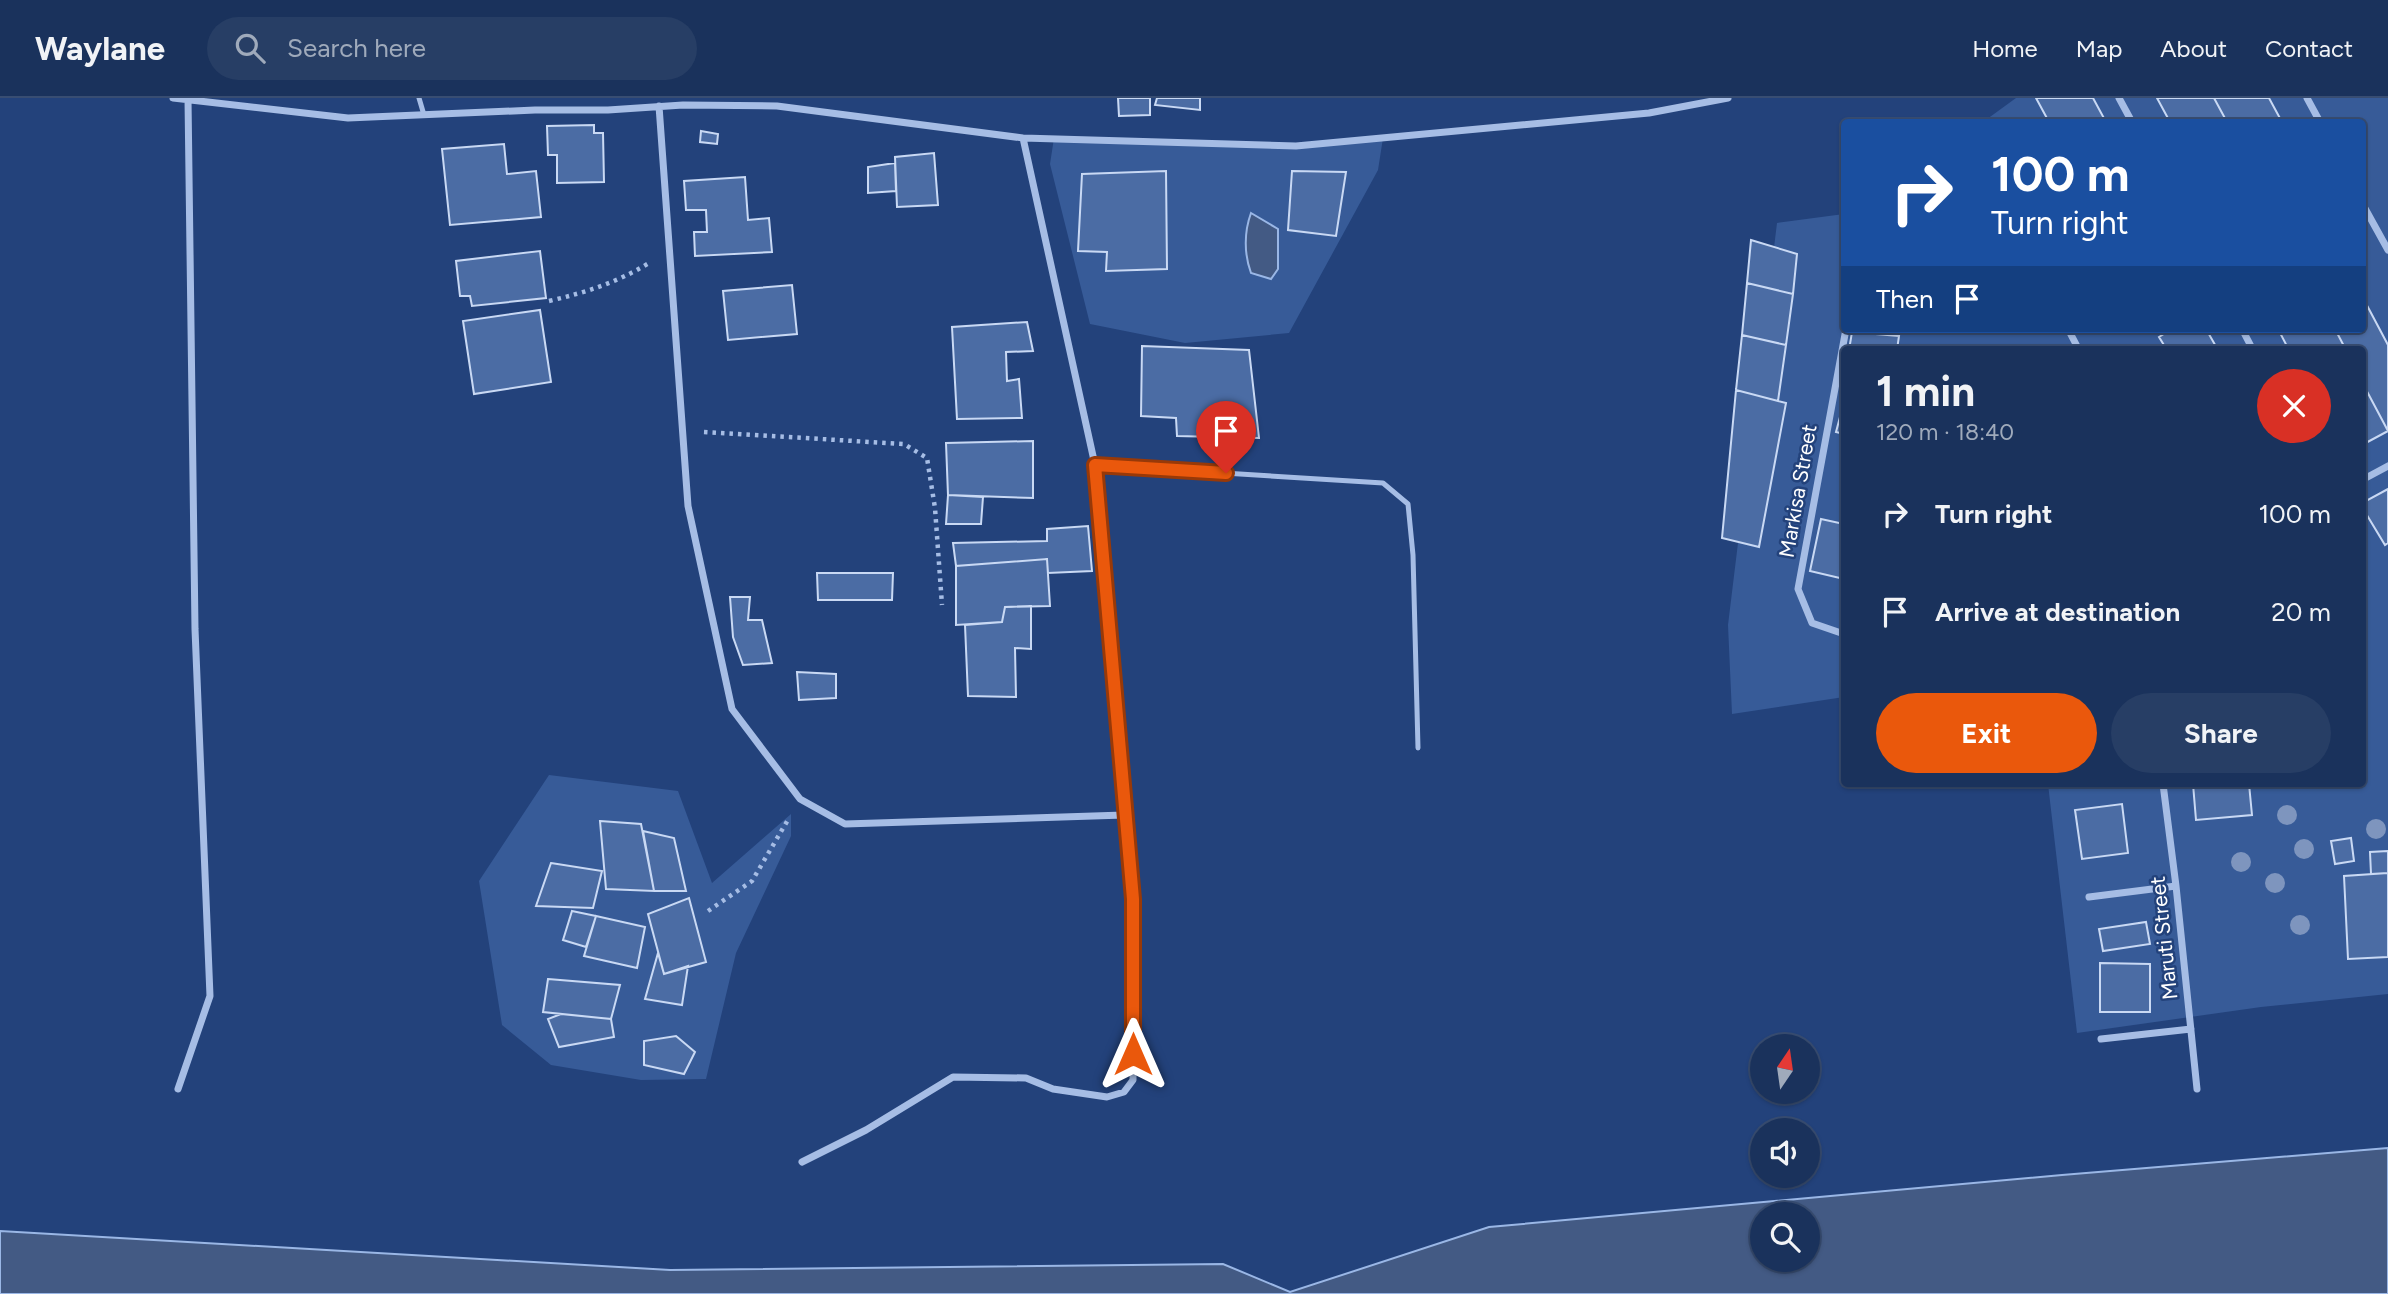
<!DOCTYPE html>
<html lang="en">
<head>
<meta charset="utf-8">
<style>
	body { margin:0; font-family:Figtree,sans-serif; background:#273e65; color:#f1f3f6; height:100vh; display:flex; flex-direction:column; font-size:26px; white-space:nowrap }
	* { box-sizing:border-box; margin:0 }
	p { font-size:23px; color:#9faabb }
	.icon { flex:none; width:38px; height:38px; fill:none; stroke:currentColor; stroke-width:2; stroke-linecap:round; stroke-linejoin:round }
	.map { position:relative; flex:1; overflow:hidden }
	.side { position:absolute; left:1841px; top:248px; width:525px; height:441px; display:flex; flex-direction:column; background:#1a325c; border-radius:7px; box-shadow:0 2px 5px #0004,0 0 0 2px #384d72 }
	.side>* { flex:none }
	.hud { position:absolute; left:1841px; top:21px; width:525px; height:214px; border-radius:7px; box-shadow:0 2px 5px #0004,0 0 0 2px #384d72; background:#1a4fa0; color:#fff; overflow:hidden }
	.needle { width:46px; rotate:13deg }
	.buttons { position:absolute; left:1750px; top:936px; display:grid; gap:14px }
	.buttons a { display:grid; place-items:center; width:70px; height:70px; border-radius:50%; background:#1a325c; box-shadow:0 2px 5px #0004,0 0 0 2px #384d72; font-size:35px }
	.pin { position:absolute; display:grid; place-items:center; width:60px; height:60px; color:#fff; margin:-72px -30px; border-radius:50% 50% 50% 0; rotate:-45deg; box-shadow:0 0 7px #0007 }
	.pin .icon { rotate:45deg }
	.me { position:absolute; width:77px; margin:-38px; rotate:0deg; stroke-linejoin:round; filter:drop-shadow(0 0 5px #0008) }
	.turn { display:flex; align-items:center; gap:24px; height:147px; padding:0 35px; font-size:32px }
	.turn .icon { width:91px; height:91px; stroke-width:2.5 }
	.turn b { display:block; font-size:49px; line-height:60px }
	.then { display:flex; align-items:center; height:66px; padding:0 35px; background:#0003; gap:14px; font-size:26px }
	.round { display:grid; place-items:center; flex:none; width:74px; height:74px; border-radius:37px; background:#273e65 }
	.headline { display:flex; align-items:center; justify-content:space-between; height:119px; padding:0 35px }
	h1 { font-size:42px; font-weight:700; line-height:52px }
	.button { display:flex; gap:14px; margin-top:auto; padding:14px 35px }
	.button a { flex:1; height:80px; border-radius:42px; background:#ea580c; color:#fff; font-size:28px; font-weight:700; line-height:80px; text-align:center }
	.button a+a { background:#273e65; color:#f1f3f6 }
	ul { padding:0; list-style:none }
	li { display:flex; align-items:center; gap:21px; height:98px; padding:0 35px }
	li div { flex:1 }
	li b { display:block; font-size:26px }
	li em { font-style:normal }
	header { display:flex; align-items:center; gap:42px; box-sizing:border-box; height:98px; padding:0 35px; background:#1a325c; border-bottom:2px solid #384d72 }
	header strong { font-size:33px }
	nav { display:flex; gap:38px; margin-inline-start:auto; font-size:24px }
	.search { width:490px; height:63px; background:#273e65; display:flex; align-items:center; gap:18px; box-sizing:border-box; padding:0 24px; border-radius:38px; color:#9faabb; font-size:26px }
	.map>svg:first-child { display:block }
	.green { fill:#375b98 }
	.water { fill:#435a84; stroke:#9ab7e6; stroke-width:2; fill-rule:evenodd }
	.building { fill:#4b6ca4; stroke:#c9d9f4; stroke-width:2 }
	.lines { fill:none; stroke-linecap:round; stroke-linejoin:round }
	.path { stroke:#a6bde5; stroke-width:4.5; stroke-dasharray:3.5 5; stroke-linecap:butt }
	.lane { stroke:#a6bde5; stroke-width:5 }
	.street { stroke:#a6bde5; stroke-width:7 }
	.tree { fill:#7e95be }
	.route-casing { stroke:#983908; stroke-width:18 }
	.route { stroke:#ea580c; stroke-width:12 }
	.labels { text-anchor:middle; stroke-width:5; stroke-linejoin:round; paint-order:stroke }
	.street-label { font-size:21px; fill:#fff; stroke:#23427b }
</style>
</head>
<body>
<header>
<strong>Waylane</strong>
<div class="search"><svg class="icon" aria-label="search" viewBox="0 0 24 24"><circle cx="10" cy="10" r="6"/><path d="M15 15l6 6"/></svg>Search here</div>
<nav><a>Home</a><a>Map</a><a>About</a><a>Contact</a></nav>
</header>
<div class="map">
<svg width="2388" height="1196" viewBox="0 0 2388 1196">
	<rect width="100%" height="100%" fill="#23427b"/>
	<path class="green" d="M2016,0H2388V896L2261,909L2077,935L2048,686H2362V252H1844V599L1732,616L1728,527L1777,125L1844,116V231H2362V24H1983Z
		M1054,40L1296,48L1383,40L1378,72L1289,235L1185,245L1090,226L1050,66Z
		M549,677L678,693L712,785L791,716V738L736,855L706,981L641,982L551,967L502,927L479,783Z"/>
	<path class="water" d="M1251,115L1278,131V171L1271,181L1251,175C1244,156 1244,134 1251,115Z
		M2388,1050V1196H0V1133L670,1172L1223,1166L1290,1194L1489,1129L2062,1077ZM1762,1116H1808V1162H1762Z"/>
	<path class="building" d="M1118,0H1150V17L1119,18Z
		M1157,0H1200V12L1155,7Z
		M2036,0H2093L2106,24H2049Z
		M2157,0H2214L2227,24H2170Z
		M2214,0H2269L2282,24H2227Z
		M594,27V35H603L604,84L557,85V57H548L547,28Z
		M701,33L718,36L717,46L700,44Z
		M504,46L507,76L536,73L541,119L450,127L442,51Z
		M934,55L938,107L897,109L895,59Z
		M895,65L896,93L868,95V69Z
		M1166,73L1167,171L1106,173L1107,154L1078,153L1082,76Z
		M1292,73L1346,74L1336,138L1288,132Z
		M745,79L748,122L769,120L772,154L695,158L694,134H707L706,112H686L684,83Z
		M1751,142L1797,156L1793,196L1747,185Z
		M540,153L546,200L472,208L470,198H460L456,163Z
		M1747,185L1793,196L1786,247L1742,237Z
		M792,187L797,236L728,242L723,193Z
		M2362,198L2388,247V333L2362,284V252H2346L2335,231H2362Z
		M540,212L551,284L474,296L463,223Z
		M1027,224L1033,253L1006,254L1007,283L1019,281L1022,320L957,321L952,229Z
		M1853,231H1900L1899,238L1852,234Z
		M2172,231H2206L2218,252H2167L2159,239Z
		M2278,231H2335L2346,252H2289Z
		M1852,234L1899,238L1897,252H1849Z
		M1742,237L1786,247L1778,303L1736,292Z
		M1142,248L1249,252L1259,340L1177,338L1176,320L1141,318Z
		M2362,284L2388,333L2362,347Z
		M1736,292L1786,305L1759,449L1722,440Z
		M1844,304V336L1836,334Z
		M1033,343V400L948,397L946,345Z
		M2388,391V445L2385,447L2362,409V405Z
		M948,397L983,399L981,426H946Z
		M1821,421L1844,426V481L1810,473Z
		M1088,428L1092,473L1048,475L1047,461L956,468L953,445L1047,443V431Z
		M1047,461L1050,508L1005,509L1002,524L956,527V468Z
		M817,475H893L892,502H818Z
		M730,499H750L748,522H762L772,565L743,567L733,539Z
		M1031,508V551L1015,550L1016,599L968,598L965,527L1002,524L1005,509Z
		M797,574L836,576V600L799,602Z
		M2193,686H2249L2252,717L2196,722Z
		M2122,706L2128,755L2082,761L2075,712Z
		M600,723L641,726L654,793L606,791Z
		M643,733L674,740L686,793H654Z
		M2351,740L2354,763L2335,766L2331,743Z
		M2388,753V775L2371,776L2370,754Z
		M551,765L602,773L593,810L536,808Z
		M2388,775V859L2348,861L2344,778Z
		M689,800L706,864L664,876L648,816Z
		M572,813L596,818L586,849L563,842Z
		M596,818L645,829L637,870L584,858Z
		M2146,824L2150,846L2103,853L2099,831Z
		M658,855L664,876L688,868L682,907L645,901Z
		M2100,865L2150,866V914H2100Z
		M548,881L620,887L611,921L543,914Z
		M561,916L611,921L614,939L559,949L548,921Z
		M676,938L695,954L684,976L644,967V943Z"/>
	<g class="lines">
		<path class="path" d="M549,203C587,194 616,185 649,165
			M704,334L904,346L927,360L935,410L942,507
			M708,813L752,783L789,720"/>
		<path class="lane" d="M419,0L424,17
			M1095,367L1383,385L1408,406L1413,457L1418,650"/>
		<path class="street" d="M173,0L348,20L535,12H608L683,7L777,8L1023,40L1296,48L1649,15L1728,0
			M2119,0L2132,24
			M2307,0L2320,24
			M659,8L688,408L732,611L800,701L845,726L1124,717
			M2362,105L2388,152
			M2068,231L2079,252
			M2242,231L2253,252
			M2362,382L2388,368
			M1844,536L1812,525L1798,491L1846,231
			M2163,686L2176,788L2197,991
			M2089,799L2176,788
			M2101,941L2191,931
			M178,991L210,898L195,531L188,1
			M802,1064L866,1032L953,979L1026,980L1053,991L1107,999L1124,994L1133,982V801L1095,367L1023,40"/>
	</g>
	<g class="tree">
		<circle cx="2287" cy="717" r="10"/>
		<circle cx="2376" cy="731" r="10"/>
		<circle cx="2304" cy="751" r="10"/>
		<circle cx="2241" cy="764" r="10"/>
		<circle cx="2275" cy="785" r="10"/>
		<circle cx="2300" cy="827" r="10"/>
	</g>
	<g class="lines">
		<g class="route-casing">
			<path id="route" d="M1133,956V801L1095,367L1226,375"/>
		</g>
		<use href="#route" class="route"/>
	</g>
	<g class="labels">
		<g class="street-label">
			<text transform="translate(1798 393) rotate(-80)" y="7">Markisa Street</text>
			<text transform="translate(2164 840) rotate(-96)" y="7">Maruti Street</text>
		</g>
	</g>
</svg>
<div class="buttons">
<a><svg class="needle" viewBox="-14 -14 28 28"><path d="M0-13l5 13h-10z" fill="#e53935"/><path d="M0 13l5-13h-10z" fill="#9faabb"/></svg></a>
<a><svg class="icon" aria-label="sound" viewBox="0 0 24 24"><path d="M4 9h4l5-4v14l-5-4H4zM17 9q2 3 0 6"/></svg></a>
<a><svg class="icon" aria-label="search" viewBox="0 0 24 24"><circle cx="10" cy="10" r="6"/><path d="M15 15l6 6"/></svg></a>
</div>
<div class="pin" style="left:1226px;top:375px;background:#d93025"><svg class="icon" aria-label="arrive" viewBox="0 0 24 24"><path d="M6 21V4h12l-3 4 3 4H6"/></svg></div>
<svg class="me" style="left:1133px;top:956px" viewBox="-20 -20 40 40"><path d="M0-17L14 15 0 8-14 15z" fill="#ea580c" stroke="#fff" stroke-width="4"/></svg>
<div class="hud">
<div class="turn"><svg class="icon" aria-label="right" viewBox="0 0 24 24"><path d="M7 20v-9h11M14 6l5 5-5 5"/></svg><div><b>100 m</b>Turn right</div></div>
<div class="then">Then<svg class="icon" aria-label="arrive" viewBox="0 0 24 24"><path d="M6 21V4h12l-3 4 3 4H6"/></svg></div>
</div>
<section class="side">
<div class="headline"><div><h1>1 min</h1><p>120 m · 18:40</p></div><a class="round" style="background:#d93025;color:#fff"><svg class="icon" aria-label="close" viewBox="0 0 24 24"><path d="M6 6l12 12M18 6L6 18"/></svg></a></div>
<ul>
<li><svg class="icon" aria-label="right" viewBox="0 0 24 24"><path d="M7 20v-9h11M14 6l5 5-5 5"/></svg><div><b>Turn right</b></div><em>100 m</em></li>
<li><svg class="icon" aria-label="arrive" viewBox="0 0 24 24"><path d="M6 21V4h12l-3 4 3 4H6"/></svg><div><b>Arrive at destination</b></div><em>20 m</em></li>
</ul>
<div class="button"><a>Exit</a><a>Share</a></div>
</section>
</div>
</body>
</html>
